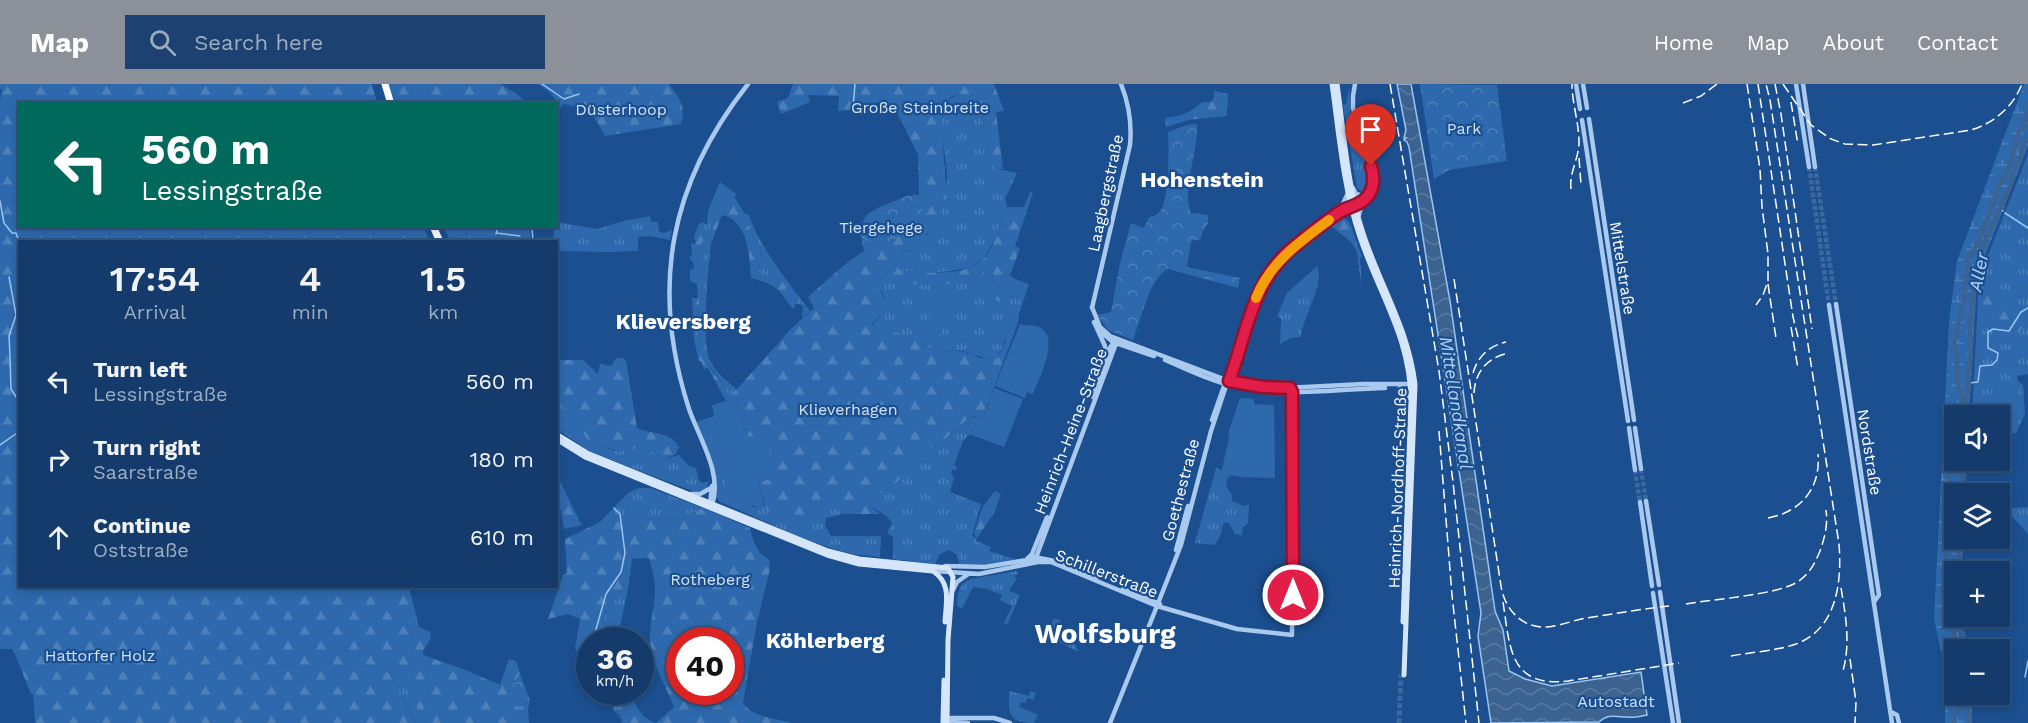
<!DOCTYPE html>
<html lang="en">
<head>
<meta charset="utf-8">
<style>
	body { margin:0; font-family:"Work Sans",sans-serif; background:#1d4271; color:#f1f3f6; height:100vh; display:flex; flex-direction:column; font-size:22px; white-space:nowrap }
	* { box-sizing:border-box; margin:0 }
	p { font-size:20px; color:#9dadc1 }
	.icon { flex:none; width:33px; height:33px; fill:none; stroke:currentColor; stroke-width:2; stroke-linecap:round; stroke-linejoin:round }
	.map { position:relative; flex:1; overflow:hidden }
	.panel { position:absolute; left:18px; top:156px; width:540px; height:348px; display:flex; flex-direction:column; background:#143b6b; border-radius:0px; box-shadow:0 3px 9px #0003,0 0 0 2px #33557e }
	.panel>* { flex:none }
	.banner { position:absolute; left:18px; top:18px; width:540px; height:126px; border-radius:0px; box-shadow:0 3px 9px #0003,0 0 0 2px #33557e; background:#00695c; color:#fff; overflow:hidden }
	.tools { position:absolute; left:1944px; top:321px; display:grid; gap:12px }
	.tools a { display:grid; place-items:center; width:66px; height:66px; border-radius:0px; background:#143b6b; box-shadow:0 3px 9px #0003,0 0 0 2px #33557e; font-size:30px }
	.speed { position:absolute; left:576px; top:543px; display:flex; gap:12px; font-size:30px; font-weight:700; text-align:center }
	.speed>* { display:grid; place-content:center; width:78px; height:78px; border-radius:50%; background:#143b6b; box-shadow:0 3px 9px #0003,0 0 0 2px #33557e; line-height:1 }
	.speed small { font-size:15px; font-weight:400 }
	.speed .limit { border:9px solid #d22; background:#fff; color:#111 }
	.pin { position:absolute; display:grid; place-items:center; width:51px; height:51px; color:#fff; margin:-62px -26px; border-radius:50% 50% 50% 0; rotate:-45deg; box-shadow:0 0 6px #0007 }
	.pin .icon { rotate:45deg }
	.me { position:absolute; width:66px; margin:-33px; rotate:0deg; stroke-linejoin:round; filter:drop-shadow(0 0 4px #0008) }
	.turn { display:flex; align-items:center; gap:21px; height:126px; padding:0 24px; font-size:27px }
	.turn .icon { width:78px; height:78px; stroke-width:2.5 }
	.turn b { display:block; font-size:42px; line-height:51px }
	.eta { display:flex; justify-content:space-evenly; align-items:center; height:102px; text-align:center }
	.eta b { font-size:36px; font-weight:600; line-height:42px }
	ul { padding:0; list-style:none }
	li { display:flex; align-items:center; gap:18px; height:78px; padding:0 24px }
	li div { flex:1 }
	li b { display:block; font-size:22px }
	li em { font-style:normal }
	header { display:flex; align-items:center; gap:36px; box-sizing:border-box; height:84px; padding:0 30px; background:#8c9099; color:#fff }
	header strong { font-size:28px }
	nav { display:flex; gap:33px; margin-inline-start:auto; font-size:21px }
	.search { width:420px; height:54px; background:#1d4271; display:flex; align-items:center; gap:15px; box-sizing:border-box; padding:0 21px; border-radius:0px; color:#9dadc1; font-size:22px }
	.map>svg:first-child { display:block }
	.grass { fill:url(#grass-tufts) }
	.forest { fill:url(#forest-firs); fill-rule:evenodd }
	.wetland { fill:url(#wetland-marsh) }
	.park { fill:url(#park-crowns) }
	.garden { fill:#2e69ad }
	.water { fill:url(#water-waves); stroke:#9cc4f0; stroke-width:1.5 }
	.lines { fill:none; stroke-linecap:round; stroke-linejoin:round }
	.stream { stroke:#9cc4f0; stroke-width:1.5 }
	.river { stroke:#3c6290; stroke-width:4.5 }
	.tertiary-tunnel { stroke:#3d69a0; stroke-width:4.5; stroke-dasharray:4.5 2; stroke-linecap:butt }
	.secondary-tunnel { stroke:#3d69a0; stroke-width:5; stroke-dasharray:5 2.5; stroke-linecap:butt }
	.tertiary { stroke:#a9c9ee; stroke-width:4.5 }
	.secondary { stroke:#d6e6fa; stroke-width:5 }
	.trunk { stroke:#f8faff; stroke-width:7 }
	.rail { stroke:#fff; stroke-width:1.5; stroke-dasharray:10 4.5; stroke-linecap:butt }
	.route-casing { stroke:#92132f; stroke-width:15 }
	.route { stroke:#e11d48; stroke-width:10 }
	.slow { stroke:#f59e0b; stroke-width:10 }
	.labels { text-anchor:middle; stroke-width:4.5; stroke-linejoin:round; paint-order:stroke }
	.park-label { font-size:16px; fill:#cfe3fa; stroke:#1b4f8f }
	.street-label { font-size:16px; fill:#fff; stroke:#1b4f8f }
	.water-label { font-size:18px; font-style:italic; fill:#b5d3f5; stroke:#1b4f8f }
	.district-label { font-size:22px; font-weight:bold; fill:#fff; stroke:#1b4f8f }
	.town-label { font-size:28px; font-weight:bold; fill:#fff; stroke:#1b4f8f }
</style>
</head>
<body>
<header>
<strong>Map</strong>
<div class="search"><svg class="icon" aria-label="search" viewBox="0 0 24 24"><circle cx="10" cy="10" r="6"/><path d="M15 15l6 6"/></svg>Search here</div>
<nav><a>Home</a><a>Map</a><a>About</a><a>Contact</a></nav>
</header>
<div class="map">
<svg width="2028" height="639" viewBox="0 0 2028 639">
	<defs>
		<pattern id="grass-tufts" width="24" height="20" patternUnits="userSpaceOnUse" patternTransform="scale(1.5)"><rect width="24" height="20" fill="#2e69ad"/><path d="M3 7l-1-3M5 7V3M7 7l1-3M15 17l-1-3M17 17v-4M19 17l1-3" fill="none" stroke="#4d80b9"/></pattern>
		<pattern id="forest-firs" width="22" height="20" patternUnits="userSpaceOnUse" patternTransform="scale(1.5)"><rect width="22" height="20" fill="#2e69ad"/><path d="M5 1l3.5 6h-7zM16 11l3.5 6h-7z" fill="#4d80b9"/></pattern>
		<pattern id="wetland-marsh" width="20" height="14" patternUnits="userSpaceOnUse" patternTransform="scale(1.5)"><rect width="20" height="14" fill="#2e69ad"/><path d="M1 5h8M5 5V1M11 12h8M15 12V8" fill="none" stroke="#4d80b9"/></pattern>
		<pattern id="park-crowns" width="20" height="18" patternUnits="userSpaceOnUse" patternTransform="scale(1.5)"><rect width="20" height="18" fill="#2e69ad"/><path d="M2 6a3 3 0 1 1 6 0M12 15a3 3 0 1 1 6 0" fill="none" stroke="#4d80b9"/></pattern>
		<pattern id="water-waves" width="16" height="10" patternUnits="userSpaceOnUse" patternTransform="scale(1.5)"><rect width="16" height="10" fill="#3c6290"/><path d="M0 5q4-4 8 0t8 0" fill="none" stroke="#597aa1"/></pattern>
	</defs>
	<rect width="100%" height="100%" fill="#1b4f8f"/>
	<path class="grass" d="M1350,0C1349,14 1350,30 1354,45C1359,63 1375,84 1369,103L1362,108L1357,104L1343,21L1346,20Z
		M968,9L977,11L980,16C982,28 987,81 998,85C1003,87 1011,87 1017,89L1005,115L1007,123L996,154L983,175L970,184L950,187L930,189L900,187L894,180L906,166L911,167L915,163L914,159L919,153L927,151C931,135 943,121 946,104C953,75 920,12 968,9Z
		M2028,70V290L2017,292L2018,297L2023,301L2025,330L2016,349L2000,351V332H1972L1979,194Z
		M720,98L736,110L735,114L745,130H748C762,166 787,197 810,227L802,234L803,221L796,220V216L759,188L761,163L741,133L737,122L721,127L709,157L711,160C708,181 702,257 709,274C715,288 725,296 737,305L728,311C724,296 708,284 701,269C697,259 697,233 699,223C699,221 701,215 701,214C701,206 697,198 696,191C695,178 700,167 703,155L705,154V145L698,142L701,138L707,140L708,127Z
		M650,132L651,138H658L659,147L663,149L672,146L670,156L649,152L638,153V167L607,168L557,167L556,158L553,157L554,143L556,142L557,138L597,145L624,137Z
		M493,143H530L531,157H500Z
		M1317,182C1325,201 1303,231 1301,253L1291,254L1280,260L1281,235L1277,232L1287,209Z
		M988,186H992L995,215L1004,193L1009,190L1013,194L1029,200L1019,230L1018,239L1011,241L997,275C981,276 970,266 954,266C950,265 947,268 944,268C939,268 934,266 929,265L926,261L871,243L886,223L885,214L877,201L884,191L968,195Z
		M561,307L563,312L561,316L566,325L574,326L579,342L588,357L615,367L628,365H645L653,368L663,376L679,371L689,382L696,384L699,397L703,399L709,397L706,405L695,408L624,381L588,366L557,345V308Z
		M972,331L966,349L970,350L963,357L954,381L957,383L956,386L952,385L951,389L954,394L950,408L981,420L972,452L977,454L976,457L991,463L989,467L1018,476L984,482H958L959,477L957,471L949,466L940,470L935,480L893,475V453L887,449L892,439C887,430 877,427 869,421L870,417C878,411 888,407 894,400C906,388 922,366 938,361Z
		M699,337L721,390L726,399L753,423L764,421L783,435L798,438L819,420L823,418L834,422L843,430L826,434L825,441L831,452H881L880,473C867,471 854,471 840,467C799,455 759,434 720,418L716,412L715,388L696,338Z
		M1216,384L1222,386L1221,389L1231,391L1227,395L1226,402L1232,411V417L1244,422L1249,420L1248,439L1243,443L1242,451L1235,450L1229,439H1225L1223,440L1221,450L1215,461L1195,459Z
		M638,404H650L703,424L682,434L600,438L628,409Z
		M2000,416L2010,424L2028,423V450L2010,430L2000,426Z
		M1017,487L1018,490L1014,492L1017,494L1009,507L1020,511L1007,541L1004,539L1012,522L1000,516L1002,511L987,505L973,503L962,525L957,522C958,509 958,500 971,495Z
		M623,505H628L620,542V556H603C601,536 607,518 623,505Z
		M1054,534L1061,537L1058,544L1056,543L1055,546L1072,555L1079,568L1047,552Z
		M397,580L403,592L401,593L427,639H416L387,584Z
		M1009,607L1029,612L1031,607L1036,609L1033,616L1028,614L1025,619L1021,618L1019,623L1038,631L1034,639C1008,639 1008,628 1009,607Z"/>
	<path class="forest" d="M0,0H372L377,19L20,20V142H423L430,157L20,158V502L409,503L419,543L430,548L431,554L423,567V571L463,585L500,601L509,575L516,577L520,590L513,601L524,621L530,616L528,625L529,639H427L400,593L402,591L397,580L387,584L416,639H35L33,609L31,610L15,570L12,565H0V17L2,5H0Z
		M389,0H500L517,10L527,19H395Z
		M538,0H669C680,16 686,21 681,40L605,52C598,39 594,30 580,22L579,23L563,20L559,27L557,26C559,13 547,6 538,0Z
		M793,0H994L1004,27L996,28L1003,85H998C981,71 987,31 977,12C966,10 955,7 947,17C936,31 948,95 946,116L941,120C941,147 932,137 925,153H919L915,159V166H905L894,180L901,187C924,188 966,194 983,175C996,161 1001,140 1007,123H1024L1030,108L1033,109L1015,162L1020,164L1011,189L1004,193L1000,218L995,215L992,186C982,187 974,193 965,196C941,203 907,204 884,191L877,201L886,218V223L872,240V243L901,250L934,266L944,268L954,266L973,270L979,274L997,275L1006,256L1004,253C1004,244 1011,241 1018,239L982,335L972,331L938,361C918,367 907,391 891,403C884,408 877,412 871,417L869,421L880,430H843L834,422L823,418C815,422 813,430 806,436C795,445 776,431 766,425L758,398L776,393L746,352L736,315L726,317L708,284L704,285L701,277H699L694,256L692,214H698L697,200L690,197V186L694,185L693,178L689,175L692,170L691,160L696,159L694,153L698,142L705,145L707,150C704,156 698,162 702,169L697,174L696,192L702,195C703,205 700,212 699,222C697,232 697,255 700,264C705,283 722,295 729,311L737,305L790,246L814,224L808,213L844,181L864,167L859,143L867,131L878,124L907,112L919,111L918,71L900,34L894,24L880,19H872L851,26L838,27L839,12L808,11L810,18L781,30L777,18L788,14Z
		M1214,7L1228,10L1227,32L1188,36L1166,43L1165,34C1181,32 1191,29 1202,18H1211L1214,14Z
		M725,122H737L741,133L761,163L759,188L770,196H781L785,201L784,206L796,216L794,225C789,222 786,216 782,210C775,201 762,197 751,194C749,172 749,137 722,131L711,160L709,157L710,142L716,127H721Z
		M1344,134L1350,139L1362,173L1360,174L1362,207L1357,168L1351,158L1331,142Z
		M443,143H492L500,157H451Z
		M1986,205L2028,233V239L2017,249L1981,230L1982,209Z
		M616,274H623L626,277L637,344C652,351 671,347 679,363L676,370L663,376C651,364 636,362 620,368L588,357L578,342L574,326L566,325L561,315L563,312L561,308H557V276H583L598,290L600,280L611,282Z
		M557,391L580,438L582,441L564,445L561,428L557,414Z
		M995,407L1001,410L994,429L977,454L974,449L982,424Z
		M703,424L750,444C753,457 757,470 769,475L770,485L757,538L743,619C752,633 776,635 792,639H656L674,623C666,602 652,581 650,557C649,539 656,520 655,501C654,492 651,483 649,474L632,475L628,505H623C607,518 601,536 603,556H590C586,575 584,582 586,601L588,602L586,603L590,608L605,615L619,608H627L643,632L655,639H622L620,632L614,627L613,622L609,619L607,621L605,620L582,604L580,599L581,575L575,564L580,535L568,530L548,535L563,491L567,489L565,455L600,438L682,434ZM680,556H730V608H680Z"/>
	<path class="wetland" d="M2024,0H2028V62L1983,177L1977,196L1969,331L1954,332V376L1967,377L1965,409L1954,410V454L1964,455L1961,487L1954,488V532L1961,533L1969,565L1954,566V610L1972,611V639H1945V586L1934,535L1949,237L1957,177Z"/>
	<path class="park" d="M1420,0L1497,1L1507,77L1449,86L1434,95Z
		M1197,40C1199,67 1181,105 1191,129L1208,131V140L1203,147L1200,156H1193L1191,159L1187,183L1240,194L1238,204L1168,185C1150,193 1140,238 1133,256L1108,246L1097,231L1111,228L1120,179L1131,139L1144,144L1149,133C1154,132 1158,131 1161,126C1169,111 1169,65 1168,48L1187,41Z
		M920,111L927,117C921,132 914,132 906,143C895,156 884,166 865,165L859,143L867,131L878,124L907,112Z
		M520,590L530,616L520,623L513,622L509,612L513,601Z"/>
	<path class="garden" d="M937,210L953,216L941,250L925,244Z
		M1020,240C1026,242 1032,240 1039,243C1061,253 1039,294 1033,310L1027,308L1025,314L995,302Z
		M994,304L1023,315L1004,363L966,349L972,332L982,335Z
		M736,314L746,352L766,353L776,393L758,398L764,421C729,431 709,361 699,337L714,332L712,321Z
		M1240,314L1254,315V320L1274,321L1275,394L1240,393L1221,389L1229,354L1228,350Z"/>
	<path class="water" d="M1397,0H1411L1450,217L1495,527L1503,546L1509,587L1525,595L1552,602L1641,588L1647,631C1641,632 1633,634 1627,633C1614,633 1609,629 1599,638L1491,639L1478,552L1481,529L1409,63L1407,58L1404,56L1406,54H1404L1406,46Z"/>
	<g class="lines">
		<path class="stream" d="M542,0L564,15L579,10
			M853,24L855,0
			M0,117L4,139L12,149H16L20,161
			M1999,124L2003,127
			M2005,129L2028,144
			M532,142L533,158
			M497,149L520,152
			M496,150L498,142
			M9,193L16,231L9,252L10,273
			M10,274L11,305L20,319
			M1969,299L1978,298L1980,282L1992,281L1997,276L1998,269L1988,264V248L1993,245L2009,247L2021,228L2028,224
			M0,361L20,347
			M593,556L606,510L621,488L625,469L620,430L614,424
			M2025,593L2028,577
			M603,611L609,620"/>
		<path class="river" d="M1965,319C1952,298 1961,279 1954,258L1957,252L1956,248L1964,216L1968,174L1977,160L1995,114L1998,103L2002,98L2011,77L2019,47L2025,41L2028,18
			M1967,332L1965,319L1969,304L1968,289L1971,272L1970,239L1975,193L1984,159L2010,103L2013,90L2020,77L2023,61L2028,53
			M1954,357V367
			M1963,410L1965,376
			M1954,430L1952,429L1949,433H1945V427L1951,410L1947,388L1955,376
			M1954,431C1948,449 1958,447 1943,465C1951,479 1947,494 1951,508L1944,518V529L1945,533L1952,540L1957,566
			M1959,488C1959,477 1957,464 1961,454
			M1944,518L1942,504L1948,493
			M1958,532L1964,566
			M1954,580V585
			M1968,610L1969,639
			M1954,639C1955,628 1962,621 1962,610"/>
		<path class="tertiary-tunnel" d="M1809,83L1829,221
			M1815,83L1836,220
			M1641,385L1646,417
			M1635,386L1640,418"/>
		<path class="secondary-tunnel" d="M1399,639L1401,591"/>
		<path class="tertiary" d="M1355,0L1353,12V24L1374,94C1372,108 1361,117 1359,131
			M1576,0L1580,25
			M1583,0L1587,24
			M1796,0L1809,83
			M1803,0L1815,83
			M1589,35L1634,336
			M1582,36L1628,337
			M1353,104L1356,110L1363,112
			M1341,124L1348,109
			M1836,220L1879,511L1874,518
			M1829,221L1892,639
			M1092,223L1100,243L1110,252L1229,297L1243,300L1285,304L1364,300H1412
			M1092,224L1130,61C1132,40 1129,20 1121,0
			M1094,238L1105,262L1106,275
			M1102,249L1113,258L1154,272
			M1165,276C1187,285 1210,297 1234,302C1283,314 1335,305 1385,304
			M1400,304L1406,307L1410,314
			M1288,308L1290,438
			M1291,308L1293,436L1292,551
			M1093,313L1110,264L1115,256
			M1212,336L1229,288L1233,282
			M1629,344L1635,386
			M1635,344L1641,385
			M691,410H700L711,404
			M1646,417L1659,501
			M1640,418L1652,502
			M710,421L712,402
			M712,421C723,390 699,354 689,325C650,204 669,100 748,0
			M1176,466L1188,422
			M1027,475L1032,470L1047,433
			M1028,480L1037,471L1117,257
			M1065,480L1096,494
			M945,482L985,483L1039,474L1055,477
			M934,487L979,490L1038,478H1051L1157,522L1237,545L1292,551
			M1123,505L1160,520
			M953,506L957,498L967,491
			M1660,508L1679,639
			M1653,509L1673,639
			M1157,522L1181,461L1211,347L1254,218C1269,180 1309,145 1344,126C1351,122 1358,119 1365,115
			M1891,628L1897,631L1899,639
			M944,634H994L1010,639
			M944,638L968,639
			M1110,639L1157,522"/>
		<path class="secondary" d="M1332,0C1339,49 1343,102 1359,150C1378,209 1410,251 1411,316L1403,538
			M1337,0C1344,49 1347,102 1363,149C1380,202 1408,243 1415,300L1404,591
			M556,350L587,369L828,467L859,475L948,484L953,493L948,556L947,639
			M556,355L585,373L827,471L859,480L933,487C952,500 946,518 945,538
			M943,639L944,596"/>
		<path class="trunk" d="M385,0L391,20
			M433,142L440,158"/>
		<path class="rail" d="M1390,0L1439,287L1453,398L1479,639
			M1747,0L1760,85L1762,123L1768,170V197L1763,211L1756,221
			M1758,0L1793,233L1798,253
			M1775,0L1781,30L1812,245
			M1783,0L1811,41L1831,55L1845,60L1873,61L1971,46C1994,39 2013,23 2022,0
			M1791,18L1798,61
			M1683,19L1701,12L1717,0
			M1579,74L1581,101
			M1571,105C1569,88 1579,75 1579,58C1579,39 1572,19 1572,0
			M1454,195L1501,502C1505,528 1526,548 1554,542C1565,540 1575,536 1586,534C1614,530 1641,525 1669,522
			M1768,200L1776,254
			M1791,243L1798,285
			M1473,289C1478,272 1489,262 1506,258
			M1474,309C1475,289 1486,275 1505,270
			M1439,347L1452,511L1466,639
			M1768,434C1801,428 1821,404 1818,370
			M1841,504C1846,533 1851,562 1842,590
			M1503,518C1510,563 1509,604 1568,597L1679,579
			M1686,520C1713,515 1779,511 1799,497C1810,489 1815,479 1820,467C1825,453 1828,440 1826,426
			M1731,572C1752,568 1776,567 1796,560C1837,545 1842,498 1839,460L1770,16L1766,0
			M1850,575L1856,618L1855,639"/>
	</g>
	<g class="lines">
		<g class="route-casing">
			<path id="route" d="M1293,511L1292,308L1290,304L1263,303L1229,297C1247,250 1251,200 1291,165C1308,152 1325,137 1343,126C1350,123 1358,121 1364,116C1374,108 1375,94 1371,82"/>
		</g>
		<use href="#route" class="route"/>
		<path class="slow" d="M1256,214C1270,179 1299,158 1329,136"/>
	</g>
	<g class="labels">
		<g class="park-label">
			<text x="920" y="29">Große Steinbreite</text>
			<text x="621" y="31">Düsterhoop</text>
			<text x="1464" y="50">Park</text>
			<text x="881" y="149">Tiergehege</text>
			<text x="848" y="331">Klieverhagen</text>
			<text x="710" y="501">Rotheberg</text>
			<text x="100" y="577">Hattorfer Holz</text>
			<text x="1616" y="623">Autostadt</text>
		</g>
		<g class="street-label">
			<text transform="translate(1105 109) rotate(-78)" y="6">Laagbergstraße</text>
			<text transform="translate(1623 184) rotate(81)" y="6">Mittelstraße</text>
			<text transform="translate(1070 347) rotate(-69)" y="6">Heinrich-Heine-Straße</text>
			<text transform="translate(1870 368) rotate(81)" y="6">Nordstraße</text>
			<text transform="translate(1397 404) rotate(-88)" y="6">Heinrich-Nordhoff-Straße</text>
			<text transform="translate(1180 406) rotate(-75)" y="6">Goethestraße</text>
			<text transform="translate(1107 489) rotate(21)" y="6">Schillerstraße</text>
		</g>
		<g class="water-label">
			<text transform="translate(1979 188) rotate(-79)" y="6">Aller</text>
			<text transform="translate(1456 319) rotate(81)" y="6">Mittellandkanal</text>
		</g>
		<g class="district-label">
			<text x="1202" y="103">Hohenstein</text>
			<text x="683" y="245">Klieversberg</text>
			<text x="825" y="564">Köhlerberg</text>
		</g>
		<g class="town-label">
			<text x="1105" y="559">Wolfsburg</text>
		</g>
	</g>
</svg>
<div class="tools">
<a><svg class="icon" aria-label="sound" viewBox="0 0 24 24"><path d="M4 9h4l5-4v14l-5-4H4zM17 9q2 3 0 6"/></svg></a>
<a><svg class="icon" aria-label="layers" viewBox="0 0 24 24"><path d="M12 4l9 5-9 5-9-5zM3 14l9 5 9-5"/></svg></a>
<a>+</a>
<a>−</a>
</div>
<div class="speed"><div>36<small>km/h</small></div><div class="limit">40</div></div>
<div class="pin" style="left:1371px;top:82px;background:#d93025"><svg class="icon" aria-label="arrive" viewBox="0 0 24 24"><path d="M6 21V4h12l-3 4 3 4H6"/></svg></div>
<svg class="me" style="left:1293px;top:511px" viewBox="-20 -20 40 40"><circle r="17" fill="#e11d48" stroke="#fff" stroke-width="3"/><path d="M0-11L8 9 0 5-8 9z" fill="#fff"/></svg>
<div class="banner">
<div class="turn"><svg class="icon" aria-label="left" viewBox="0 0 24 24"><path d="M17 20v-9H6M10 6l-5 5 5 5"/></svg><div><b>560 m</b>Lessingstraße</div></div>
</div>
<section class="panel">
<div class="eta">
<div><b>17:54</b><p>Arrival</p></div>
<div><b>4</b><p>min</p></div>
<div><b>1.5</b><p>km</p></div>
</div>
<ul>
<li><svg class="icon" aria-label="left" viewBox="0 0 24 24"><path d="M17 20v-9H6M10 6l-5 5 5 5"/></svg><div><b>Turn left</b><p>Lessingstraße</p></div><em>560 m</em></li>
<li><svg class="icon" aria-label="right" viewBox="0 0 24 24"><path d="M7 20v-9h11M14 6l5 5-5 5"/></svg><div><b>Turn right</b><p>Saarstraße</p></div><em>180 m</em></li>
<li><svg class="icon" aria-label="ahead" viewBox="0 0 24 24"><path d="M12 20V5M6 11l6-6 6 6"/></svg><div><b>Continue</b><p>Oststraße</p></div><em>610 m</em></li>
</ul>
</section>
</div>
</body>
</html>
